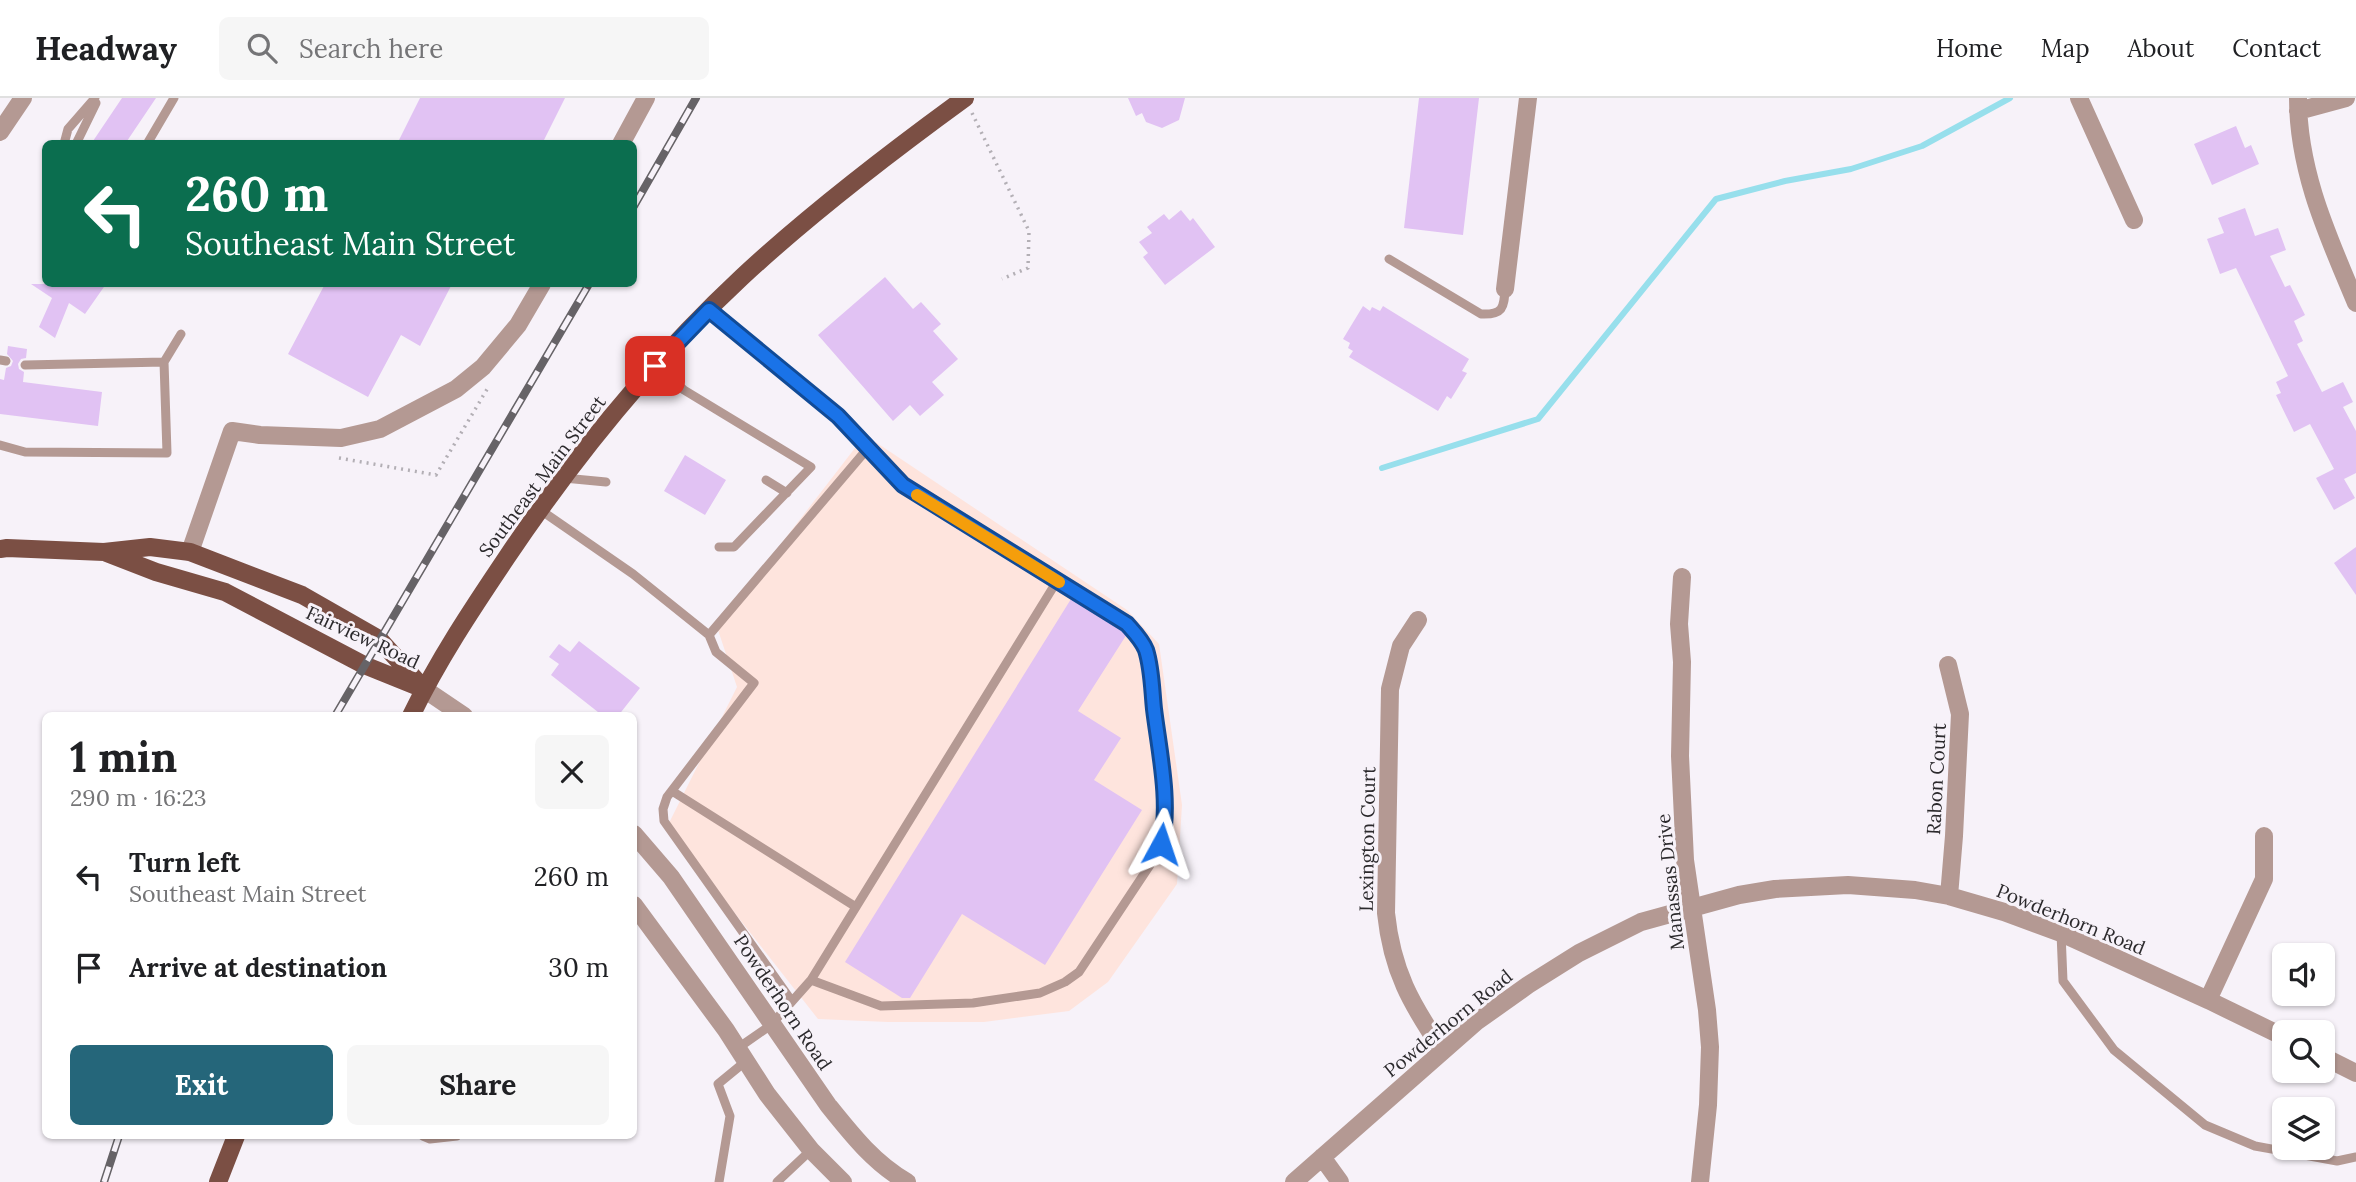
<!DOCTYPE html>
<html lang="en">
<head>
<meta charset="utf-8">
<style>
	body { margin:0; font-family:Lora,serif; background:#f6f6f6; color:#202124; height:100vh; display:flex; flex-direction:column; font-size:26px; white-space:nowrap }
	* { box-sizing:border-box; margin:0 }
	p { font-size:23px; color:#757577 }
	.icon { flex:none; width:38px; height:38px; fill:none; stroke:currentColor; stroke-width:2; stroke-linecap:round; stroke-linejoin:round }
	.map { position:relative; flex:1; overflow:hidden }
	.side { position:absolute; left:42px; top:614px; width:595px; height:427px; display:flex; flex-direction:column; background:#fff; border-radius:10px; box-shadow:0 2px 5px #0004 }
	.side>* { flex:none }
	.hud { position:absolute; left:42px; top:42px; width:595px; height:147px; border-radius:10px; box-shadow:0 2px 5px #0004; background:#0b6e4f; color:#fff; overflow:hidden }
	.controls { position:absolute; left:2272px; top:845px; display:grid; gap:14px }
	.controls a { display:grid; place-items:center; width:63px; height:63px; border-radius:10px; background:#fff; box-shadow:0 2px 5px #0004; font-size:35px }
	.pin { position:absolute; display:grid; place-items:center; width:60px; height:60px; color:#fff; margin:-30px; border-radius:14px; box-shadow:0 4px 10px #0006 }
	.me { position:absolute; width:77px; margin:-38px; rotate:5deg; stroke-linejoin:round; filter:drop-shadow(0 0 5px #0008) }
	.turn { display:flex; align-items:center; gap:24px; height:147px; padding:0 28px; font-size:32px }
	.turn .icon { width:91px; height:91px; stroke-width:2.5 }
	.turn b { display:block; font-size:49px; line-height:60px }
	.round { display:grid; place-items:center; flex:none; width:74px; height:74px; border-radius:10px; background:#f6f6f6 }
	.summary { display:flex; align-items:center; justify-content:space-between; height:119px; padding:0 28px }
	h1 { font-size:42px; font-weight:800; line-height:52px }
	.primary-button { display:flex; gap:14px; margin-top:auto; padding:14px 28px }
	.primary-button a { flex:1; height:80px; border-radius:10px; background:#25667a; color:#fff; font-size:28px; font-weight:800; line-height:80px; text-align:center }
	.primary-button a+a { background:#f6f6f6; color:#202124 }
	ul { padding:0; list-style:none }
	li { display:flex; align-items:center; gap:21px; height:91px; padding:0 28px }
	li div { flex:1 }
	li b { display:block; font-size:26px }
	li em { font-style:normal }
	header { display:flex; align-items:center; gap:42px; box-sizing:border-box; height:98px; padding:0 35px; background:#fff; border-bottom:2px solid #e0e0e0 }
	header strong { font-size:33px }
	nav { display:flex; gap:38px; margin-inline-start:auto; font-size:24px }
	.search { width:490px; height:63px; background:#f6f6f6; display:flex; align-items:center; gap:18px; box-sizing:border-box; padding:0 24px; border-radius:10px; color:#757577; font-size:26px }
	.map>svg:first-child { display:block }
	.commercial { fill:#fee4dd }
	.lines { fill:none; stroke-linecap:round; stroke-linejoin:round }
	.stream { stroke:#97dfec; stroke-width:6 }
	.building { fill:#e1c2f3 }
	.path { stroke:#b3afb5; stroke-width:3.5; stroke-dasharray:2 5; stroke-linecap:butt }
	.service { stroke:#b49993; stroke-width:9 }
	.minor { stroke:#b49993; stroke-width:18 }
	.tertiary { stroke:#b49993; stroke-width:18 }
	.primary { stroke:#7b4f44; stroke-width:18 }
	.rail-casing { stroke:#666367; stroke-width:8 }
	.rail { stroke:#f7f2f9; stroke-width:5; stroke-dasharray:16; stroke-linecap:butt }
	.route-casing { stroke:#114b97; stroke-width:18 }
	.route { stroke:#1a73e8; stroke-width:12 }
	.slow { stroke:#f59e0b; stroke-width:12 }
	.labels { text-anchor:middle; stroke-width:6; stroke-linejoin:round; paint-order:stroke }
	.street-label { font-size:19px; fill:#2b292c; stroke:#f7f2f9 }
</style>
</head>
<body>
<header>
<strong>Headway</strong>
<div class="search"><svg class="icon" aria-label="search" viewBox="0 0 24 24"><circle cx="10" cy="10" r="6"/><path d="M15 15l6 6"/></svg>Search here</div>
<nav><a>Home</a><a>Map</a><a>About</a><a>Contact</a></nav>
</header>
<div class="map">
<svg width="2356" height="1084" viewBox="0 0 2356 1084">
	<rect width="100%" height="100%" fill="#f7f2f9"/>
	<path class="commercial" d="M865,337L1127,512L1159,546L1182,707L1177,786L1108,884L1069,913L984,924H888L818,921L667,729L737,589L717,529Z"/>
	<g class="lines">
		<path class="stream" d="M1382,370L1538,321L1716,101L1785,83L1851,71L1922,48L2010,0"/>
	</g>
	<path class="building" d="M122,0H156L125,46H91Z
		M420,0H565L542,46H397Z
		M1128,0H1185L1179,22L1162,30L1146,24L1142,15L1136,18Z
		M1419,0H1479L1463,137L1404,130Z
		M2236,28L2245,50L2251,47L2259,66L2212,87L2194,46Z
		M2245,110L2255,138L2278,130L2286,152L2270,158L2285,189L2290,187L2305,217L2294,223L2303,243L2297,246L2322,294L2343,284L2353,304L2343,309L2356,333V375L2344,381L2355,400L2334,412L2316,380L2334,371L2310,326L2294,334L2276,297L2281,295L2276,284L2288,278L2236,170L2220,176L2207,141L2224,135L2218,120Z
		M1181,112L1190,123L1193,120L1215,149L1165,187L1143,159L1148,155L1139,144L1152,135L1147,129L1164,116L1169,122Z
		M885,179L913,211L921,204L941,226L933,233L958,261L932,284L944,297L920,318L910,307L893,323L818,237Z
		M31,186H106L85,216L69,205L55,240L39,229L52,200Z
		M325,186H452L420,248L401,237L368,299L288,256Z
		M1363,208L1370,213L1372,209L1380,213L1383,208L1469,261L1462,273L1467,275L1451,301L1447,298L1438,313L1349,259L1353,253L1348,250L1350,245L1343,241Z
		M8,248L27,251L26,260L21,261L18,266L19,271L24,274L23,284L102,294L98,328L0,316V281L4,282L6,270L11,268L13,263L7,256Z
		M685,357L726,382L705,417L664,393Z
		M2356,449V497L2334,465Z
		M1071,501L1127,536L1078,613L1121,640L1094,682L1142,712L1045,867L962,816L910,900H902L845,864Z
		M579,543L640,590L618,618H603L551,577L559,566L549,559L559,546L570,554Z"/>
	<g class="lines">
		<path class="path" d="M972,15L1029,133L1028,170L1002,181
			M339,360L436,377L489,288"/>
		<path class="service" d="M64,46L68,31L95,0
			M76,46L96,5
			M147,46L174,0
			M1389,161L1481,216C1503,217 1504,210 1505,191
			M0,262L6,263
			M25,267L164,264
			M655,268L684,292L811,369L734,449H719
			M0,347L25,354L167,355L164,264L181,236
			M564,380L606,384
			M766,382L787,395
			M539,411L633,476L709,537L868,350L838,318L709,212
			M709,537L716,554L754,585L667,699L663,711L664,723L791,902
			M672,693L856,809
			M2061,835L2063,883L2114,952L2205,1027L2255,1048L2337,1063L2356,1059
			M811,882L1057,483
			M738,950L771,927L811,882L881,908L973,905L1040,895L1065,884L1079,874L1150,767L1161,746L1165,731L1162,678L1149,571L1145,551L1138,538L1127,526L924,401L903,387L868,350
			M423,1038L430,1041L457,1038
			M719,1084L730,1018L718,986L746,963
			M777,1084L811,1052"/>
		<path class="minor" d="M2079,0L2134,122
			M2298,0C2298,74 2328,138 2356,205
			M2298,13L2346,0
			M621,46L646,0
			M1505,191L1528,0
			M190,454L232,333L260,337L341,340L380,331L456,291L483,269L518,227L542,186
			M1682,479L1679,526L1682,564L1680,658L1685,762L1707,912L1710,949L1708,1007L1700,1084
			M1418,522L1401,548L1390,591L1386,815C1392,873 1411,906 1443,953
			M1948,567L1960,616L1954,738L1949,798
			M424,591L464,618
			M634,736L671,779L828,1007C852,1037 874,1065 907,1084
			M634,807L726,932L767,996L811,1052L843,1084
			M2208,902L2264,781V738
			M2322,958L2356,975
			M1322,1059L1340,1084
			M1294,1084L1476,924L1528,887L1579,855L1641,824L1739,797L1775,791L1848,787L1915,792L1949,798L2004,814L2061,835L2208,902L2284,939"/>
		<path class="tertiary" d="M0,34L23,0"/>
		<path class="primary" d="M0,451L7,450L104,454L150,449L190,454L302,497L379,541L424,591
			M107,455L156,474L225,494L364,567L421,590
			M411,618C438,562 472,511 507,459C575,358 652,263 742,179C812,114 888,56 965,0
			M218,1084L236,1038"/>
		<g class="rail-casing">
			<path id="rail" d="M634,108L696,0
				M335,618L589,186
				M104,1084L119,1038"/>
		</g>
		<use href="#rail" class="rail"/>
	</g>
	<g class="lines">
		<g class="route-casing">
			<path id="route" d="M655,268L709,212L838,318L903,387L1127,526C1134,534 1142,542 1146,552C1152,571 1152,592 1154,611C1159,652 1171,706 1161,746"/>
		</g>
		<use href="#route" class="route"/>
		<path class="slow" d="M917,397L1059,484"/>
	</g>
	<g class="labels">
		<g class="street-label">
			<text transform="translate(542 378) rotate(-53)" y="7">Southeast Main Street</text>
			<text transform="translate(363 539) rotate(25)" y="7">Fairview Road</text>
			<text transform="translate(1936 681) rotate(-87)" y="7">Rabon Court</text>
			<text transform="translate(1367 741) rotate(-89)" y="7">Lexington Court</text>
			<text transform="translate(1670 784) rotate(-96)" y="7">Manassas Drive</text>
			<text transform="translate(2071 821) rotate(22)" y="7">Powderhorn Road</text>
			<text transform="translate(783 904) rotate(56)" y="7">Powderhorn Road</text>
			<text transform="translate(1448 925) rotate(-39)" y="7">Powderhorn Road</text>
		</g>
	</g>
</svg>
<div class="controls">
<a><svg class="icon" aria-label="sound" viewBox="0 0 24 24"><path d="M4 9h4l5-4v14l-5-4H4zM17 9q2 3 0 6"/></svg></a>
<a><svg class="icon" aria-label="search" viewBox="0 0 24 24"><circle cx="10" cy="10" r="6"/><path d="M15 15l6 6"/></svg></a>
<a><svg class="icon" aria-label="layers" viewBox="0 0 24 24"><path d="M12 4l9 5-9 5-9-5zM3 14l9 5 9-5"/></svg></a>
</div>
<div class="pin" style="left:655px;top:268px;background:#d93025"><svg class="icon" aria-label="arrive" viewBox="0 0 24 24"><path d="M6 21V4h12l-3 4 3 4H6"/></svg></div>
<svg class="me" style="left:1161px;top:746px" viewBox="-20 -20 40 40"><path d="M0-17L14 15 0 8-14 15z" fill="#1a73e8" stroke="#fff" stroke-width="4"/></svg>
<div class="hud">
<div class="turn"><svg class="icon" aria-label="left" viewBox="0 0 24 24"><path d="M17 20v-9H6M10 6l-5 5 5 5"/></svg><div><b>260 m</b>Southeast Main Street</div></div>
</div>
<section class="side">
<div class="summary"><div><h1>1 min</h1><p>290 m · 16:23</p></div><a class="round"><svg class="icon" aria-label="close" viewBox="0 0 24 24"><path d="M6 6l12 12M18 6L6 18"/></svg></a></div>
<ul>
<li><svg class="icon" aria-label="left" viewBox="0 0 24 24"><path d="M17 20v-9H6M10 6l-5 5 5 5"/></svg><div><b>Turn left</b><p>Southeast Main Street</p></div><em>260 m</em></li>
<li><svg class="icon" aria-label="arrive" viewBox="0 0 24 24"><path d="M6 21V4h12l-3 4 3 4H6"/></svg><div><b>Arrive at destination</b></div><em>30 m</em></li>
</ul>
<div class="primary-button"><a>Exit</a><a>Share</a></div>
</section>
</div>
</body>
</html>
